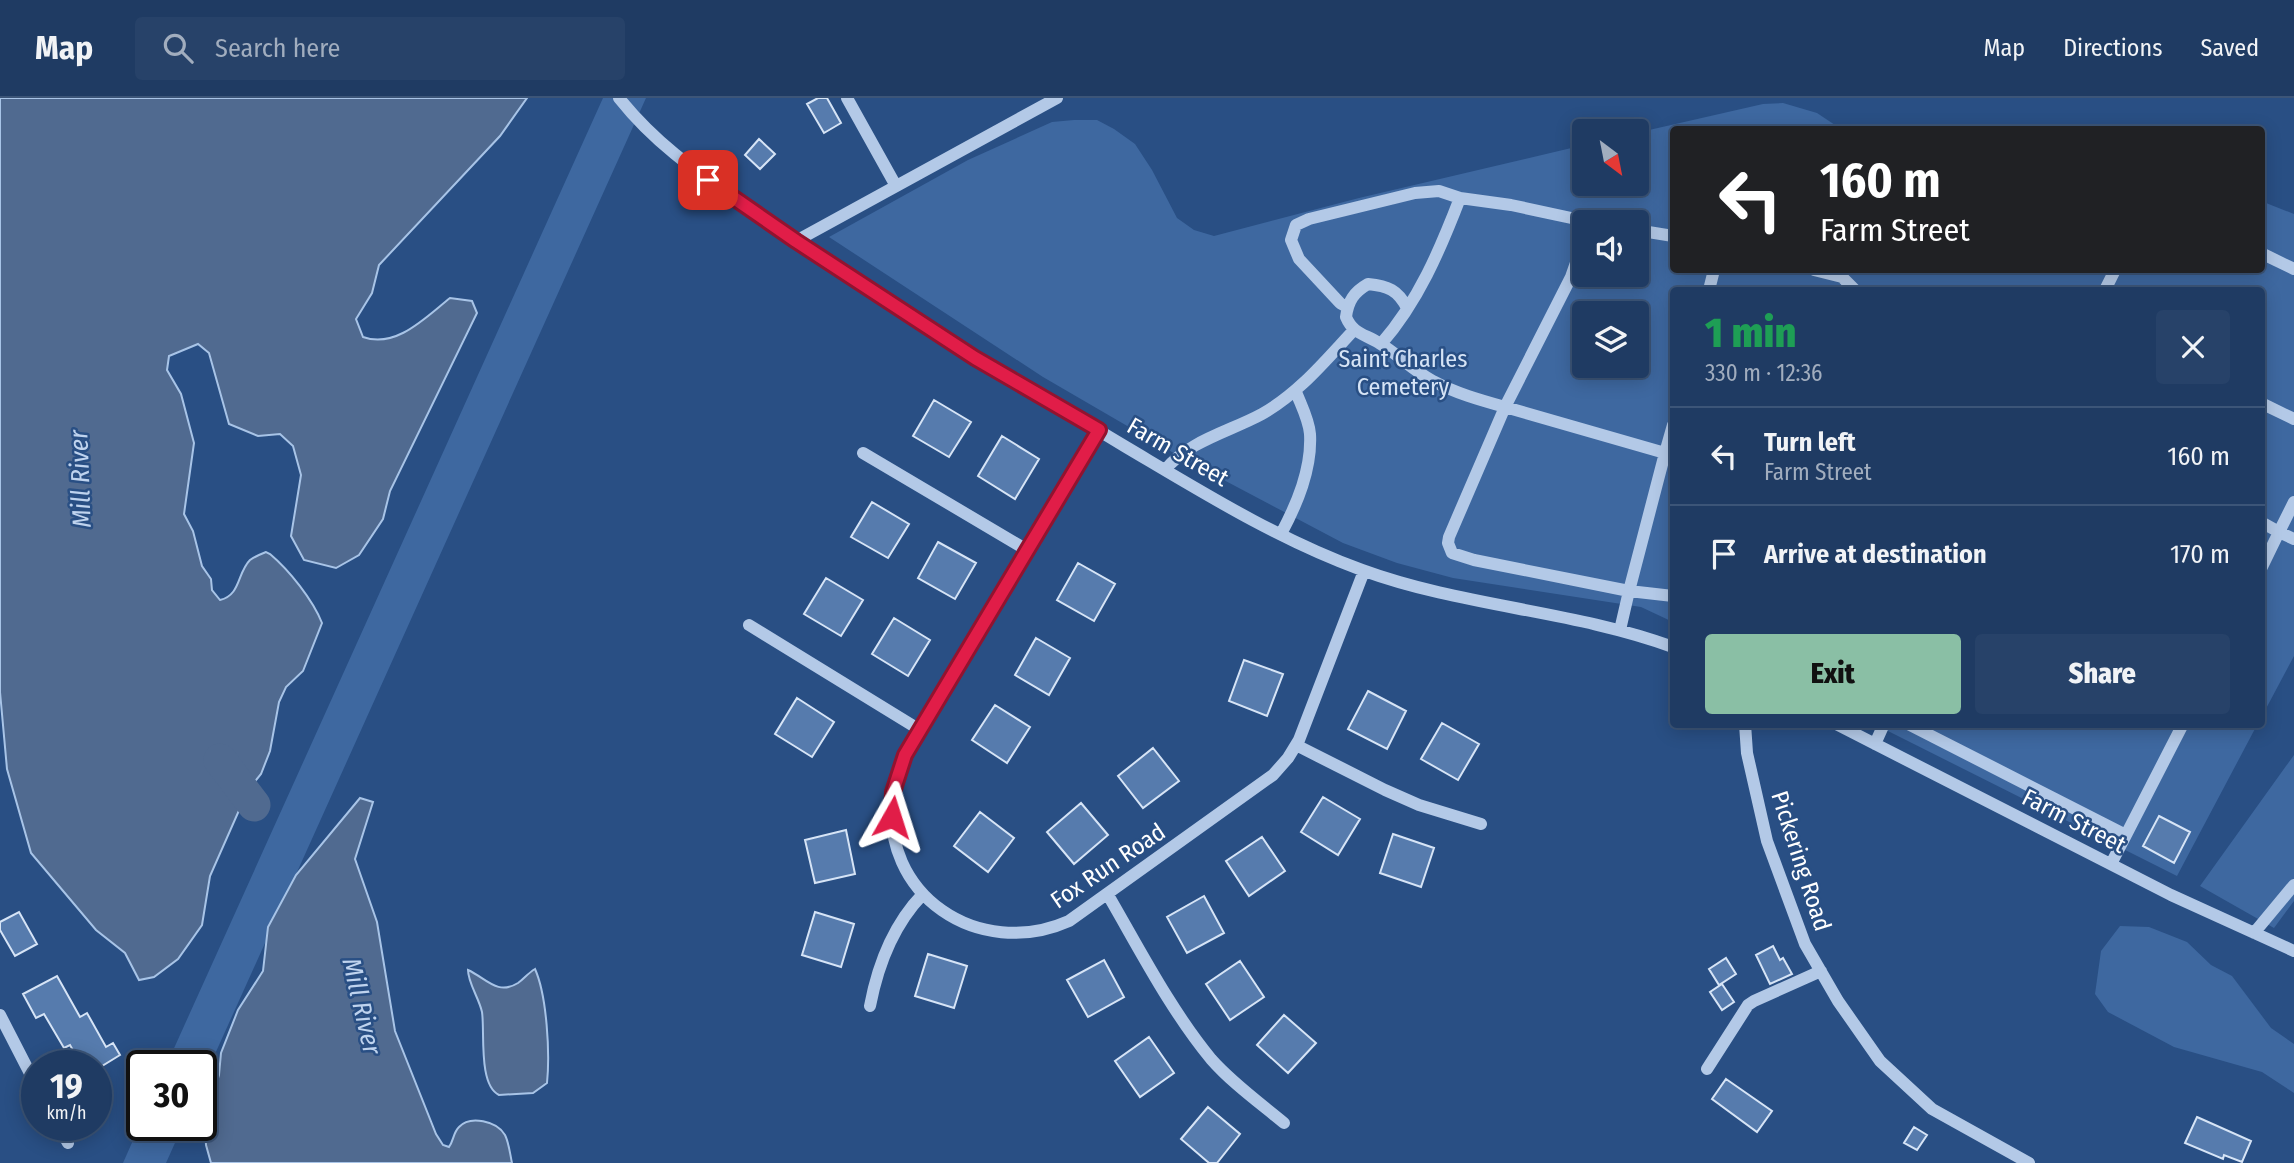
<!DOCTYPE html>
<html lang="en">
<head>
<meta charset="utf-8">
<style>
	body { margin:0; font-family:"Fira Sans Condensed",sans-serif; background:#274269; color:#f1f3f6; height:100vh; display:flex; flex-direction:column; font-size:26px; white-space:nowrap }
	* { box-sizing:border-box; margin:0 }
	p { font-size:23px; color:#a1adbe }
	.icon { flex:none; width:38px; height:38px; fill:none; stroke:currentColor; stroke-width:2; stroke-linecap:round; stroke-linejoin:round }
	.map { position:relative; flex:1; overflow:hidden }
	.sheet { position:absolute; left:1670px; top:189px; width:595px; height:441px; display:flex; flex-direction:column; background:#1f3b63; border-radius:7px; box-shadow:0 4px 18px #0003,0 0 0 2px #3c5578 }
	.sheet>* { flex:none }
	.top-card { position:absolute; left:1670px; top:28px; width:595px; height:147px; border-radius:7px; box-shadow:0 4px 18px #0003,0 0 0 2px #3c5578; background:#202124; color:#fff; overflow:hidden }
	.needle { width:46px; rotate:148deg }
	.fabs { position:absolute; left:1572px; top:21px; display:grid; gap:14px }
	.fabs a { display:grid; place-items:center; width:77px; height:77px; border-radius:7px; background:#1f3b63; box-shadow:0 4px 18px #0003,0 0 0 2px #3c5578; font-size:35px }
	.speed { position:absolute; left:21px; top:952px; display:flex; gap:14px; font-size:35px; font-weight:700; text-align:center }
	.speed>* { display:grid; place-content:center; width:91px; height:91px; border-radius:50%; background:#1f3b63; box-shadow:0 4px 18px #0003,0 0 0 2px #3c5578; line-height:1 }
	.speed small { font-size:18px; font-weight:400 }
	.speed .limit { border:4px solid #111; border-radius:10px; background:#fff; color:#111 }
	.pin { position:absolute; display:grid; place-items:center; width:60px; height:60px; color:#fff; margin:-30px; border-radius:14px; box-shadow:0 4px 10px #0006 }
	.me { position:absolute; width:77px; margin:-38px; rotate:6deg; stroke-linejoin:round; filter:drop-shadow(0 0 5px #0008) }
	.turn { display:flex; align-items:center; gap:24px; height:147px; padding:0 35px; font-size:32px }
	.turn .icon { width:91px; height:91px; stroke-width:2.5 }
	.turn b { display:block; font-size:49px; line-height:60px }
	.round { display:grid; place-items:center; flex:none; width:74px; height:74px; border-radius:7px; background:#274269 }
	.head { display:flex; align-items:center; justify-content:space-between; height:119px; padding:0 35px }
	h1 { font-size:42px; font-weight:800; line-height:52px; color:#1e9e55 }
	.cta { display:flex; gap:14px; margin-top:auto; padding:14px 35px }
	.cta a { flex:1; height:80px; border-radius:7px; background:#8abfa5; color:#111; font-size:28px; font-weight:800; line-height:80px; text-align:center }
	.cta a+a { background:#274269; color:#f1f3f6 }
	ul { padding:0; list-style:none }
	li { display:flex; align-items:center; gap:21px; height:98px; padding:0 35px; border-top:2px solid #3c5578 }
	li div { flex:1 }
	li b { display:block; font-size:26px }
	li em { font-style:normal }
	header { display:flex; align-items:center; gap:42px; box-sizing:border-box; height:98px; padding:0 35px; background:#1f3b63; border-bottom:2px solid #3c5578 }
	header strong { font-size:33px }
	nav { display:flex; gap:38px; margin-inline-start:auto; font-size:24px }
	.search { width:490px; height:63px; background:#274269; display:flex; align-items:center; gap:18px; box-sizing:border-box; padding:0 24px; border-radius:7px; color:#a1adbe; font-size:26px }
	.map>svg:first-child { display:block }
	.green { fill:#3e68a0; fill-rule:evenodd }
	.water { fill:#506a90; stroke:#a8c4e7; stroke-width:2 }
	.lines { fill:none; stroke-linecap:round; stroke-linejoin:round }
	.river { stroke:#506a90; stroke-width:33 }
	.building { fill:#567bad; stroke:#d6e4f6; stroke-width:2 }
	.minor { stroke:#b3c9e7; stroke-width:12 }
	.route-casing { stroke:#92132f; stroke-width:18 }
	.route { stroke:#e11d48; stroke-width:12 }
	.labels { text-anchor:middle; stroke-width:5; stroke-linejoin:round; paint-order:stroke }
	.park-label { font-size:24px; fill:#d6e4f6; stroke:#294f84 }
	.street-label { font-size:24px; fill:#fff; stroke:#294f84 }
	.water-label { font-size:26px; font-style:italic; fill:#bfd3ee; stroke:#294f84 }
</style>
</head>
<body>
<header>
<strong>Map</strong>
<div class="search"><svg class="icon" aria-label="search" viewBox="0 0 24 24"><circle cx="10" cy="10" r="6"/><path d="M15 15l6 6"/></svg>Search here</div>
<nav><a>Map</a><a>Directions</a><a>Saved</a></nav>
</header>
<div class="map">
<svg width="2294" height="1065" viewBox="0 0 2294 1065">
	<rect width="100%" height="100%" fill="#294f84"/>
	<path class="green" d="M603,0H646L201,987V968H166Z
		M1783,5L1817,15L1841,31L1673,32V172H2261V103L2294,116V558L2261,620V192H1673V524L1641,509L1453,480L1397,465L1343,445L1184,361L1043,279L829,139L968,62L1052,24L1074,22H1097L1114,31L1135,46L1152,72L1177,120L1194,132L1214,138L1359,100L1584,47V86H1636V35L1763,6ZM1584,124H1636V177H1584ZM1584,215H1636V268H1584Z
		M1876,627H2257L2177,778Z
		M2294,657V803L2274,830L2200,788Z
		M2120,828L2149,829L2187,844L2211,867L2232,878L2271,930L2294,946V995L2262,974L2174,949L2108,914L2095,896L2101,853Z
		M142,1022V1027H183L166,1065H123Z"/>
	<path class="water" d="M0,0H527L500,38L379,167L372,195L356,221L363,239C396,251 426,219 450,200L472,203L477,215L390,393L383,421L359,457L336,470L304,462L291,438L301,377L293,348L280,336L258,338L229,326L209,255L198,246L169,258L167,272L181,296L194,345L184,416L193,433L202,468L211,481L212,492L220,502C241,497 237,475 250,462C254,459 261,456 266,454L270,456C289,472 313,502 322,525L303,573L286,589L279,604L270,653L261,676L248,692L210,778L202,827L178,861L154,879L139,882L125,855L96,832L31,755L7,671L0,594Z
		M360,700L373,704L355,761L377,824L395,933L436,1036L443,1047L449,1049C454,1042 453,1035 459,1029C470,1017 497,1023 505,1037C509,1045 510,1056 512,1065H211L206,1047L205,1022L219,977L221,955L238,912L263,873L268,829L296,777Z
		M535,871C547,898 550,955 547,985L533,995L499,997C478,987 485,933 482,914C479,900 468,885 468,872C486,880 497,898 518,885C524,881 528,875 535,871Z"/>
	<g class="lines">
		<path class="river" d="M220,662L254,707"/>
	</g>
	<path class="building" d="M818,0H827L841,25L824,35L807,6Z
		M759,41L775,56L760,71L745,57Z
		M934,302L971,324L949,359L913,338Z
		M1002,338L1039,361L1015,401L978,378Z
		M872,404L909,426L888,460L851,439Z
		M938,444L976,465L955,501L918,480Z
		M1078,465L1115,486L1094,523L1057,502Z
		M826,480L863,502L841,538L804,516Z
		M894,520L930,542L908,578L872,556Z
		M1036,540L1070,560L1049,597L1015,577Z
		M1244,562L1283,576L1267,618L1229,603Z
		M1368,593L1406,613L1387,651L1348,631Z
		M797,600L834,624L812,659L775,636Z
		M995,607L1030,629L1007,665L972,642Z
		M1442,625L1479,646L1458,682L1421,661Z
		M1153,650L1179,683L1143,710L1118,678Z
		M1323,699L1360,721L1338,757L1301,734Z
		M1081,705L1108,737L1074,766L1047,734Z
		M980,714L1014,740L988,774L954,748Z
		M2159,718L2190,734L2174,765L2143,748Z
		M846,732L855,776L815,785L805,742Z
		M1393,736L1434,750L1421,789L1380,775Z
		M1262,739L1285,773L1249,798L1226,763Z
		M1204,798L1224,835L1187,855L1167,819Z
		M19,814L37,846L15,858L0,832V824Z
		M815,814L854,826L841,869L802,857Z
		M1773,848L1780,862L1783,860L1792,876L1770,886L1756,857Z
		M928,856L967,868L954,910L915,898Z
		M1726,860L1736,876L1719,887L1709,871Z
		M1104,862L1124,899L1088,919L1067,882Z
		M1240,863L1264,899L1230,922L1206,886Z
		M57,878L80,919L87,915L106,949L113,945L120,957L102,968H82L70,947L64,950L44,916L36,920L23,896Z
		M1722,886L1734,904L1722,912L1710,894Z
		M1284,917L1316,945L1288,975L1257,947Z
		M1149,939L1174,975L1140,999L1115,963Z
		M1726,981L1772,1013L1757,1034L1712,1001Z
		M1208,1009L1240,1036L1217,1065H1209L1181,1041Z
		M2197,1019L2251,1043L2242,1064L2224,1057L2223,1061L2185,1045Z
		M1914,1029L1927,1037L1917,1052L1904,1045Z"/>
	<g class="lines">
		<path class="minor" d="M619,0C654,44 693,71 738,102C778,130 818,157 858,184C946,241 1036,295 1126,349C1202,394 1279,442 1362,472C1463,509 1572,512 1673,549
			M847,0L896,88
			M1636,132L1673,138
			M1584,142L1571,179L1505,309L1665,355L1629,493L1673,498
			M796,143L1057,0
			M2261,155L2294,171
			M1814,172L1842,179L1855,192
			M1709,192L1714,172
			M2105,192L2115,172
			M1347,209L1340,205L1299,161L1291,142L1296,127L1309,121L1415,95L1439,93L1460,100
			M1407,210C1398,192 1388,188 1368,186C1354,194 1348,203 1346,219C1353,236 1365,236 1379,245C1398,256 1413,273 1433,283C1455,295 1480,302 1505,309L1449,439L1448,445L1452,455L1474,462L1629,493L1620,532
			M1381,246C1418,204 1440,152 1460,100L1511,107L1590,124
			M2261,305L2294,321
			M1099,332L920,632C908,653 896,672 893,696C879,797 979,863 1069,823L1273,677L1288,660L1299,642L1364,473
			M863,355L1027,452
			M1671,357L1665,355L1673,327
			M1165,372C1188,343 1231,333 1262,316C1299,295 1325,263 1353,233
			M2261,424L2279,434L2294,404
			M1281,436C1297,406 1312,371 1310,336C1309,322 1301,307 1296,294
			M2261,471L2279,434L2294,441
			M749,527L920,632
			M1745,626L1747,655L1767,743L1805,846L1838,903L1880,963L1932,1011L2029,1065
			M1836,626L2171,797L2294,853
			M1908,626L2126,737L2111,766
			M1875,646L1884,626
			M1296,647L1385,692L1419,707L1481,726
			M2126,737L2183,626
			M1108,797C1140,852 1170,911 1211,961C1232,985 1260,1005 1284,1025
			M2254,835L2294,787
			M870,908C878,866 893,827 923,796
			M0,917L37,989
			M1707,971L1748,907L1754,903L1821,873
			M58,1027L68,1045"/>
	</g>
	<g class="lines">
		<g class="route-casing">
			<path id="route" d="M708,82L796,143L975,260L1099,332L905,657L893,694L892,719"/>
		</g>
		<use href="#route" class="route"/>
	</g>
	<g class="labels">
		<g class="park-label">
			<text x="1403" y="269">Saint Charles<tspan x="1403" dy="28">Cemetery</tspan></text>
		</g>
		<g class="street-label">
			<text transform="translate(1178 354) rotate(30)" y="8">Farm Street</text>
			<text transform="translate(2074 723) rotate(27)" y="8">Farm Street</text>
			<text transform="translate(1801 763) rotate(72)" y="8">Pickering Road</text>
			<text transform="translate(1108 768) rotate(-34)" y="8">Fox Run Road</text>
		</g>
		<g class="water-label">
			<text transform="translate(80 381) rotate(-92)" y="9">Mill River</text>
			<text transform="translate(362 908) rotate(77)" y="9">Mill River</text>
		</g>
	</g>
</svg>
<div class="fabs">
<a><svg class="needle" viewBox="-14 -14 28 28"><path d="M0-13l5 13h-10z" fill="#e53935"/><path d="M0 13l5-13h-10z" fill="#a1adbe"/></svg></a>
<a><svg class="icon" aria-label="sound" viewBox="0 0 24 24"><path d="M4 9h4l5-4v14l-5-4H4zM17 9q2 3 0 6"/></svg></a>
<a><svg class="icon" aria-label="layers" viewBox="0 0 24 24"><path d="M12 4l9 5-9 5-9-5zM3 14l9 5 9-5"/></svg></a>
</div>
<div class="speed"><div>19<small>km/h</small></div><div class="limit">30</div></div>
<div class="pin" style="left:708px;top:82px;background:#d93025"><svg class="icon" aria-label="arrive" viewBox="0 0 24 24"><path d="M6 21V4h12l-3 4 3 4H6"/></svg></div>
<svg class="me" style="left:892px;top:719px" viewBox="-20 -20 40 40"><path d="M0-17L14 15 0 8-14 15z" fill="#e11d48" stroke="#fff" stroke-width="4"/></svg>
<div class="top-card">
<div class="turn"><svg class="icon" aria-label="left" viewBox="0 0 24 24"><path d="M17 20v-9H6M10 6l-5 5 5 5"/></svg><div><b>160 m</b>Farm Street</div></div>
</div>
<section class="sheet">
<div class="head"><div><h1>1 min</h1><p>330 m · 12:36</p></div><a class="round"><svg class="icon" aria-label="close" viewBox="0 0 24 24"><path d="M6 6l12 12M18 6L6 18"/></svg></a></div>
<ul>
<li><svg class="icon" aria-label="left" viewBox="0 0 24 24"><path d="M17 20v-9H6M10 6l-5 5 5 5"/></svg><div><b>Turn left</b><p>Farm Street</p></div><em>160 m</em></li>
<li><svg class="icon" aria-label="arrive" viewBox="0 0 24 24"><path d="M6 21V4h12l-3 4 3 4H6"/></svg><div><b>Arrive at destination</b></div><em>170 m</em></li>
</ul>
<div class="cta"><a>Exit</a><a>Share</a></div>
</section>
</div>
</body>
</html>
